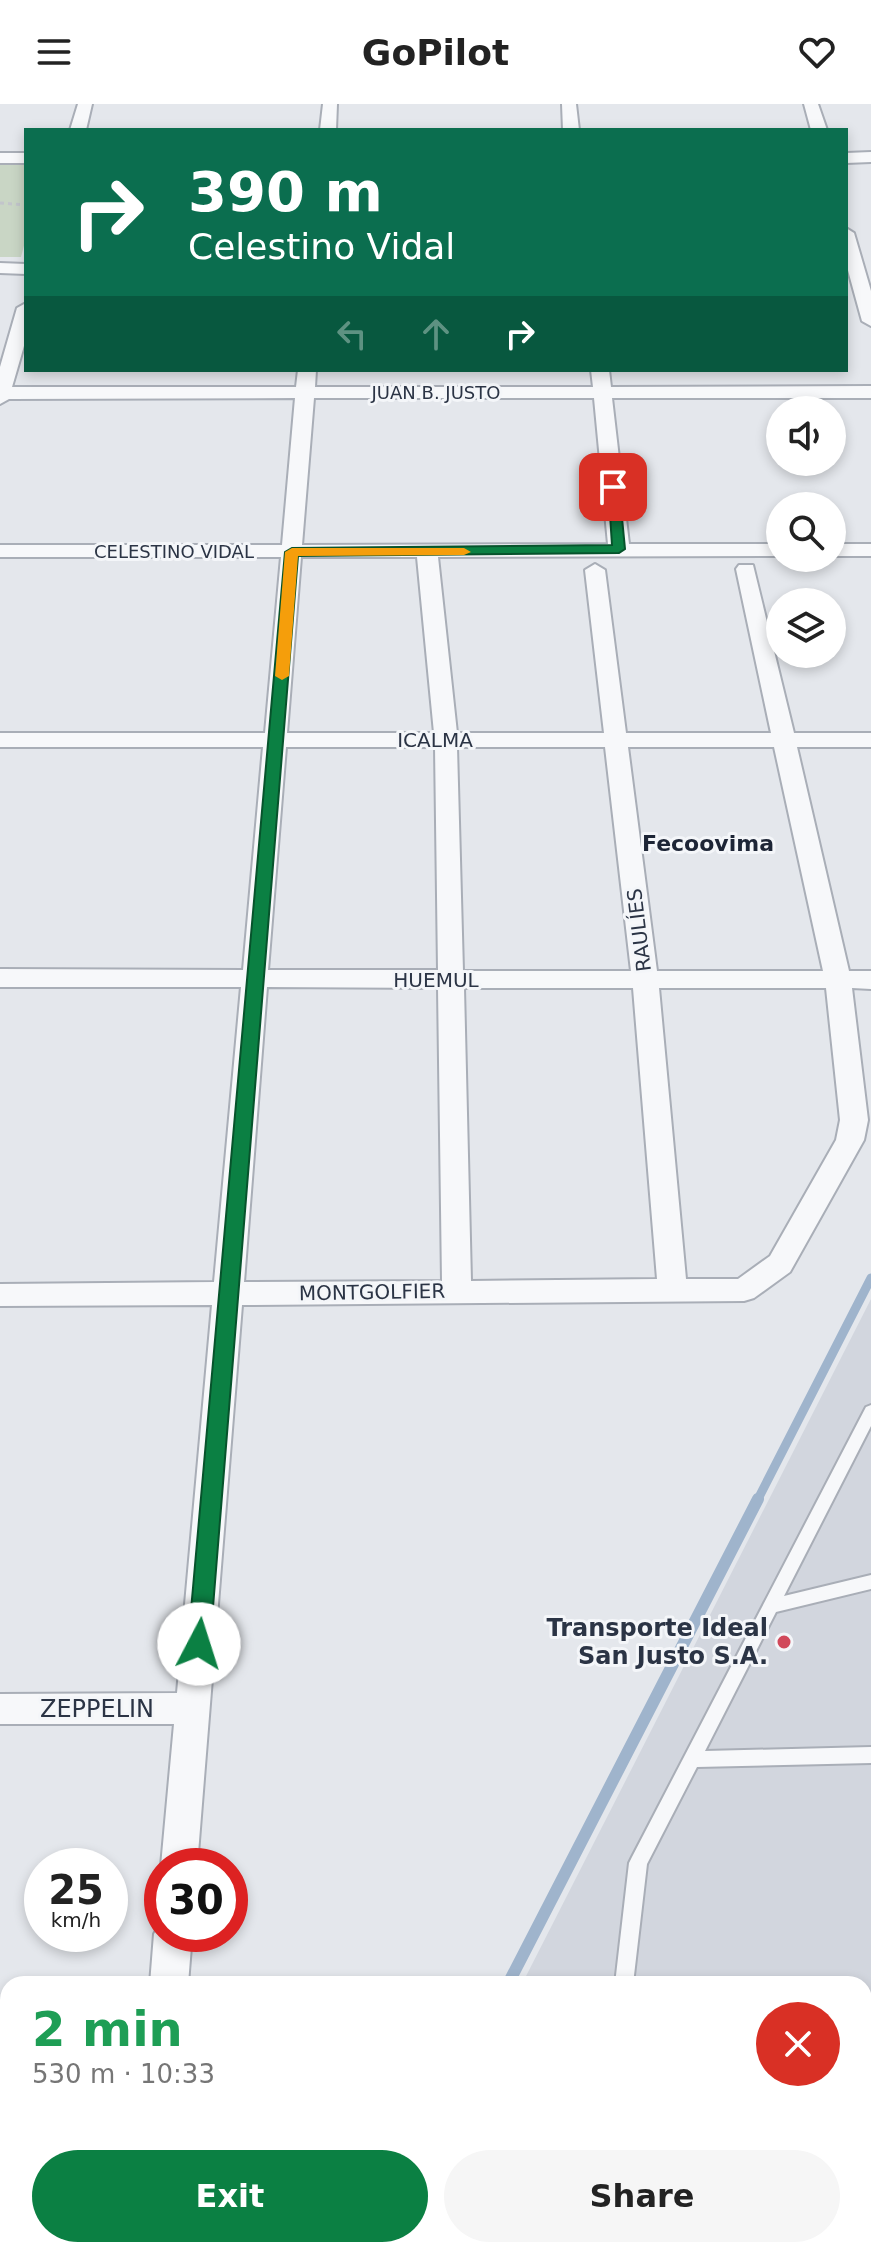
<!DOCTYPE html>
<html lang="en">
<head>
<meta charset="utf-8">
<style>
	body { margin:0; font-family:"DejaVu Sans",sans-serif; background:#f6f6f6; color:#222; height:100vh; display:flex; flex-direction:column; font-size:30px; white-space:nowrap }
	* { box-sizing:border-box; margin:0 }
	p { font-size:26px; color:#767676 }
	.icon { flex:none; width:44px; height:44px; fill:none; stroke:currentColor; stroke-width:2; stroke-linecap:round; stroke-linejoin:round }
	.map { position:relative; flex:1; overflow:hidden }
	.drawer { position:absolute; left:0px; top:1872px; width:872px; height:282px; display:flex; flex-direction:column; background:#fff; border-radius:24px 24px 0 0; box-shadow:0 4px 12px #0003 }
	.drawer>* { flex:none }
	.banner { position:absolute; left:24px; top:24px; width:824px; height:244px; border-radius:0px; box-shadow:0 4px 12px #0003; background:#0b6e4f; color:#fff; overflow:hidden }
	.tools { position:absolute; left:766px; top:292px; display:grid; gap:16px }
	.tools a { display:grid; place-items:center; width:80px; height:80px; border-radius:50%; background:#fff; box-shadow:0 4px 12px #0003; font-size:40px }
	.speed { position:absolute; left:24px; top:1744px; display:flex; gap:16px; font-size:40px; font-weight:700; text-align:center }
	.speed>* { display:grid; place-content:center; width:104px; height:104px; border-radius:50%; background:#fff; box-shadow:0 4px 12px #0003; line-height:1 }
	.speed small { font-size:20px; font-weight:400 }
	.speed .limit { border:12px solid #d22; background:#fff; color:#111 }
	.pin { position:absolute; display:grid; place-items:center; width:68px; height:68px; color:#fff; margin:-34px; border-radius:16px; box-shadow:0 4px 12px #0006 }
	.me { position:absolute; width:88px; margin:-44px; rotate:5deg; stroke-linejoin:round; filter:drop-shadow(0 0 6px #0008) }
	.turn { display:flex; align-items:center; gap:28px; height:168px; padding:0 32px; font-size:36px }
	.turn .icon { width:104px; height:104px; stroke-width:2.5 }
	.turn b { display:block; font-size:56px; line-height:68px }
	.lanes { display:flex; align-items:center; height:76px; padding:0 32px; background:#0003; justify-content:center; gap:40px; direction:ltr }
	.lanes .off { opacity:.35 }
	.round { display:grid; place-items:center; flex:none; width:84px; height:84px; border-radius:42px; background:#f6f6f6 }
	.head { display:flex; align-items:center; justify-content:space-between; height:136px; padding:0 32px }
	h1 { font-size:48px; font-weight:800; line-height:60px; color:#1e9e55 }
	.action { display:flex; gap:16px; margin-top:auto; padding:16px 32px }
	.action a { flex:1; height:92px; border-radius:48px; background:#0b8043; color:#fff; font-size:32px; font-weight:800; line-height:92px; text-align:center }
	.action a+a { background:#f6f6f6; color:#222 }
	header { display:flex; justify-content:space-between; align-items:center; height:104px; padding:0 32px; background:#fff; font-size:36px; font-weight:800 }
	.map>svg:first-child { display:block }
	.built { fill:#d2d6de }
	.green { fill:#c9d6c5 }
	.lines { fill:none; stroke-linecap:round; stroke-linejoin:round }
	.stream-far1 { stroke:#9fb4cc; stroke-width:9 }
	.stream { stroke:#9fb4cc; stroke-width:12 }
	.lane-casing { stroke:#a9aeb7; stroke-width:4 }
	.street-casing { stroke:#a9aeb7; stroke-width:4 }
	.path { stroke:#c2c5cb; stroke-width:3; stroke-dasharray:4 4; stroke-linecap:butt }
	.lane { fill:#f7f8fa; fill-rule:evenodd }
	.street { fill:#f7f8fa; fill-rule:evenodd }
	.route { fill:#0b8043; stroke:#07532c; stroke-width:2 }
	.slow { fill:#f59e0b }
	.poi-dot { fill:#d1495b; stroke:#f4f6f9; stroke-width:3 }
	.labels { text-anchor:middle; stroke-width:6; stroke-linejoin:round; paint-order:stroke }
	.far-street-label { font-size:18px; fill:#2b3445; stroke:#f4f6f9 }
	.street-label { font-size:20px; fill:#2b3445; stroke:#f4f6f9 }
	.neighbourhood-label { font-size:22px; font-weight:bold; fill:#1d2536; stroke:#f4f6f9 }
	.near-poi-label { font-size:24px; font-weight:bold; fill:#2b3445; stroke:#f4f6f9; text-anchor:end }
	.near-street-label { font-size:24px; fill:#2b3445; stroke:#f4f6f9 }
</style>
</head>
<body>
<header><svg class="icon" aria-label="menu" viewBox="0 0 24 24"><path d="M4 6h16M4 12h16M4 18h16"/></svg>GoPilot<svg class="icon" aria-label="heart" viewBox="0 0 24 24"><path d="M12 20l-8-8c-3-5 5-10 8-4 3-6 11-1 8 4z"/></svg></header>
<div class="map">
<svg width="871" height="2153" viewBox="0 0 871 2153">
	<rect width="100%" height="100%" fill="#e4e7ec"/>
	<path class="built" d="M871,1195V2153H382L387,2146H864V1880H522Z"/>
	<path class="green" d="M0,61H26V134L21,153H0Z"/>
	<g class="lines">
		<path class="stream-far1" d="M757,1397L871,1174"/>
		<path class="stream" d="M508,1880L758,1395
			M368,2153L372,2146"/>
		<g class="lane-casing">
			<path id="lane" d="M871,1301V1322L784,1492L871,1471V1485L776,1508L705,1647L871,1643V1659L697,1663L647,1760L633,1880H615L629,1759L632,1753L866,1303Z
				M605,2146H626L629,2153H608Z"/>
		</g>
		<g class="street-casing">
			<path id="street" d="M78,0H92L86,26H70Z
				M323,0H337L336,26H320Z
				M562,0H576L579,26H563Z
				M804,0H818L827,26H811Z
				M871,48V58L846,59V49Z
				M0,49H26V59H0Z
				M846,124L854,129L871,187V222L862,217L846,159Z
				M0,159L26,160V170L0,169Z
				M26,199V235L12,283H296L298,266H316L315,283H593L591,266H609L611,283L871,282V294H612L629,440H780V452L438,453L457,629H604L585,466L595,460L605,466L626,629H771L736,465L739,461H753L794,629H871V643H797L849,867H871V885L852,884L868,1016L864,1036L790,1168L754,1194L744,1197L242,1201L197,1762H162V1765L161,1762L174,1620H0V1590L177,1589L212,1201L0,1202V1180L214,1178L241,883H0V865L243,866L263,643H0V629H265L281,453H0V441H282L295,294L9,295L0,300V263L17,204ZM314,294H594L608,440L302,441ZM301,453H417L434,629H287ZM286,643H435L438,866H268ZM457,643H605L631,867H463ZM628,643H774L823,867H657ZM267,883L438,884L442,1177L244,1178ZM464,884H633L657,1175L471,1177ZM659,884H826L840,1016L836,1036L770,1152L738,1175H686Z
				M832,440H871V452H832Z
				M162,1816V1830H192L188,1880H150L154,1830Z
				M124,2146H166L165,2153H123Z"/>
		</g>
		<path class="path" d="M0,99L26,101"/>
		<use href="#lane" class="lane"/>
		<use href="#street" class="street"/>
	</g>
	<path class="route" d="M608,380L619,383L625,445L619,449L298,452L210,1540L207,1547L199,1550L191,1547L188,1540L285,448L292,444L612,441Z"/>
	<path class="slow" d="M292,444H464L471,448L464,451L298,452L289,572L282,576L275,572L285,448Z"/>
	<circle class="poi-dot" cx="784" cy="1538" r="8"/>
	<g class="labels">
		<g class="far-street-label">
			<text x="436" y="295">JUAN B. JUSTO</text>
			<text x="174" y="454">CELESTINO VIDAL</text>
		</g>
		<g class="street-label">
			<text x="435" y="643">ICALMA</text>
			<text transform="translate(639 826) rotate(-97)" y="7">RAULÍES</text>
			<text x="436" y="883">HUEMUL</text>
			<text transform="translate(372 1188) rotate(-1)" y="7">MONTGOLFIER</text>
		</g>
		<g class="neighbourhood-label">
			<text x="708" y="747">Fecoovima</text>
		</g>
		<g class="near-poi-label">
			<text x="768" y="1532">Transporte Ideal<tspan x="768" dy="28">San Justo S.A.</tspan></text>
		</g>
		<g class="near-street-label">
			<text x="97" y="1613">ZEPPELIN</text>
		</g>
	</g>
</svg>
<div class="tools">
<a><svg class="icon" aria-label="sound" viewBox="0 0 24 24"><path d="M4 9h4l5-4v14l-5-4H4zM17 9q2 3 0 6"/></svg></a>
<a><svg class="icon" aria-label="search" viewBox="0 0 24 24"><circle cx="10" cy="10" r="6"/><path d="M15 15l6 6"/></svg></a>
<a><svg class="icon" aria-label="layers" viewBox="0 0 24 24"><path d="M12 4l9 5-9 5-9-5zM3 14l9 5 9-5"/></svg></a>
</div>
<div class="speed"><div>25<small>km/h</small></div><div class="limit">30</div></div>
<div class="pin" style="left:613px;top:383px;background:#d93025"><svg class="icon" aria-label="arrive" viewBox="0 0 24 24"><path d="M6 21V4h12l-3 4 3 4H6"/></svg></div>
<svg class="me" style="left:199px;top:1540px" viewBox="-20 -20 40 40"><circle r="19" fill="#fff"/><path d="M0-13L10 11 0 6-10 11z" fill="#0b8043"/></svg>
<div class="banner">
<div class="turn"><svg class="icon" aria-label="right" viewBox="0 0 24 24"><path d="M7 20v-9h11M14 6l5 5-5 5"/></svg><div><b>390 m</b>Celestino Vidal</div></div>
<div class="lanes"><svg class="icon off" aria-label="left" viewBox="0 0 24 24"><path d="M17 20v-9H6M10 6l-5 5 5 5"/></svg><svg class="icon off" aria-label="ahead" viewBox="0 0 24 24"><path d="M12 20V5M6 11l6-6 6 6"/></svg><svg class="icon" aria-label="right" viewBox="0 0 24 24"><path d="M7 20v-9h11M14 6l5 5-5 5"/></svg></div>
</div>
<section class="drawer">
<div class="head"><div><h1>2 min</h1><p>530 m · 10:33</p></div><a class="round" style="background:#d93025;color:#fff"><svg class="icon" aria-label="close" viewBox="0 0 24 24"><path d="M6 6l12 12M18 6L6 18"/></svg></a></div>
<div class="action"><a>Exit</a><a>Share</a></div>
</section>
</div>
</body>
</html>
